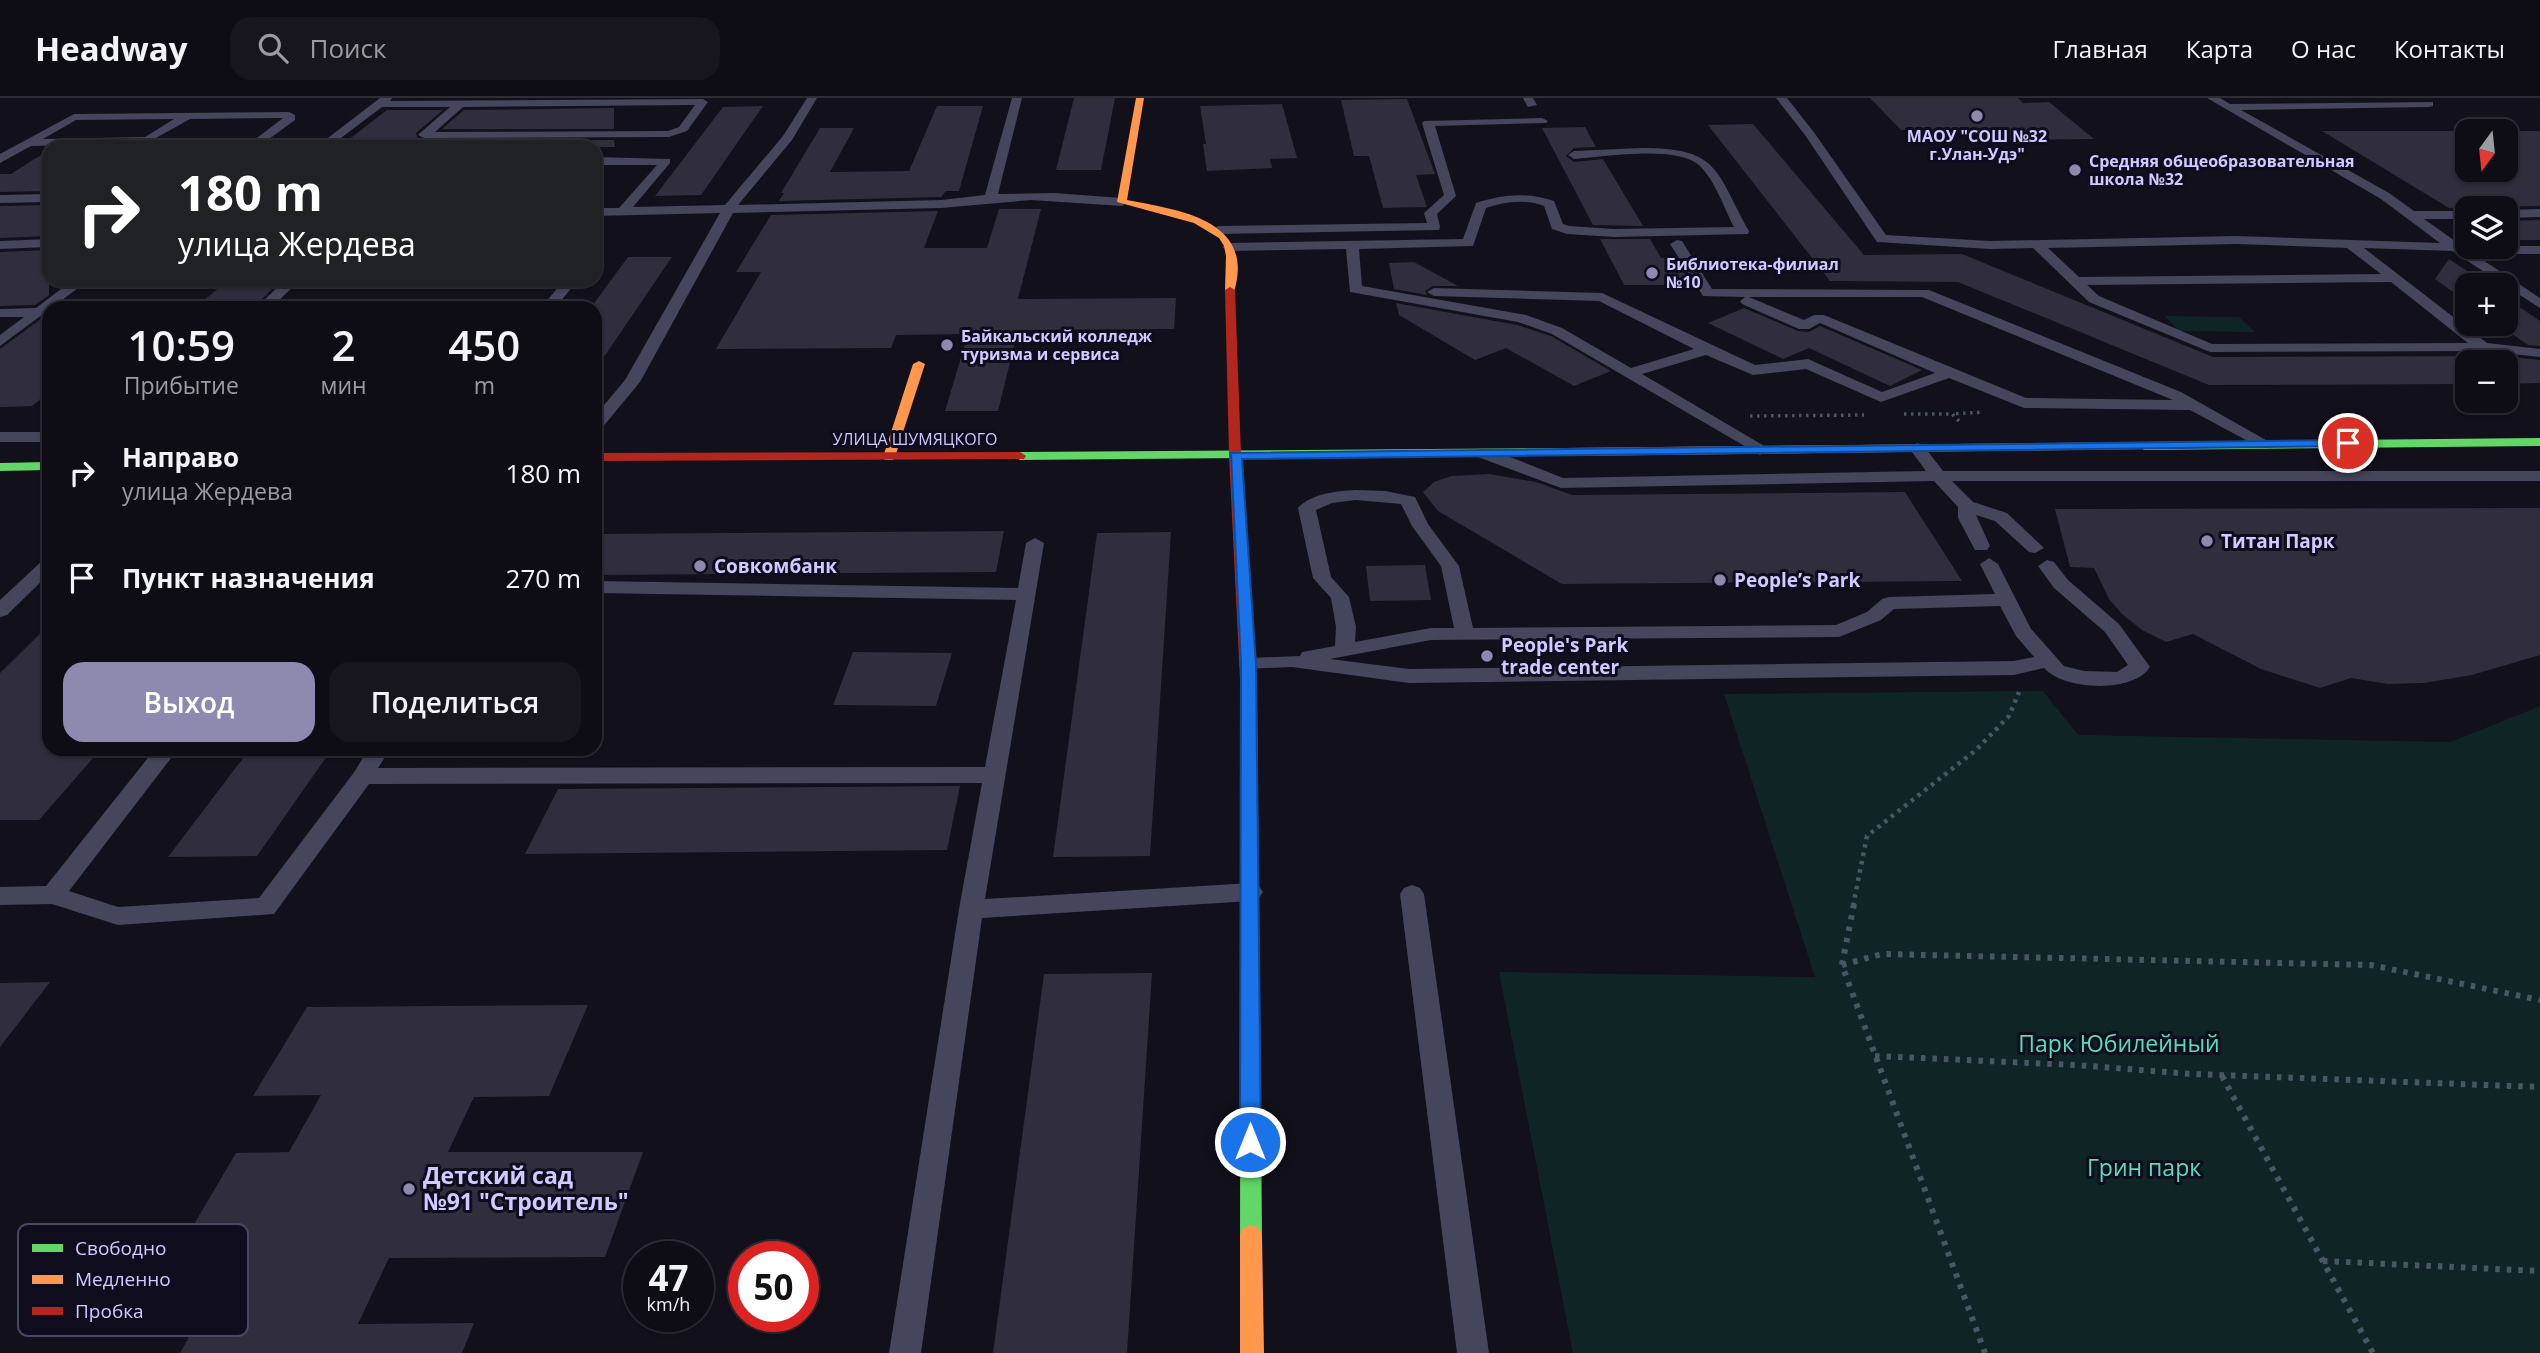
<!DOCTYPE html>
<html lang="ru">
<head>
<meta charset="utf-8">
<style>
	body { margin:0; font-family:"Open Sans",sans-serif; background:#17151d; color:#f1f3f6; height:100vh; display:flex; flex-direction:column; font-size:26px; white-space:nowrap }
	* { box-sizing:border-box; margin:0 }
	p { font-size:23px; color:#9b9ba0 }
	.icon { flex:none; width:38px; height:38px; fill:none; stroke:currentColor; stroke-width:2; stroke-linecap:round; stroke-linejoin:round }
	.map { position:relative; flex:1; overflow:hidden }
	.drawer { position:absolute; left:42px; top:203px; width:560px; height:455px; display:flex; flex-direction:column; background:#0e0c14; border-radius:21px; box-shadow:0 2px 5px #0004,0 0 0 2px #2e2c34 }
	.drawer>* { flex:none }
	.banner { position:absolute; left:42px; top:42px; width:560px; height:147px; border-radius:21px; box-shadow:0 2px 5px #0004,0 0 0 2px #2e2c34; background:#202124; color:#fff; overflow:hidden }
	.needle { width:46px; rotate:195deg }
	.tools { position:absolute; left:2455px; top:21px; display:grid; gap:14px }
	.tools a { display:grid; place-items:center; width:63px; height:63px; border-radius:14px; background:#0e0c14; box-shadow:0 2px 5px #0004,0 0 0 2px #2e2c34; font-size:35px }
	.speed { position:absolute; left:623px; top:1143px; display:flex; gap:14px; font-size:35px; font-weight:700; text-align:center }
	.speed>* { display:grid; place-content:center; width:91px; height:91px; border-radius:50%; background:#0e0c14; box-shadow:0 2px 5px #0004,0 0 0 2px #2e2c34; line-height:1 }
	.speed small { font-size:18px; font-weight:400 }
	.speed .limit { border:10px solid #d22; background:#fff; color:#111 }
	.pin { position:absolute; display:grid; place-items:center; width:60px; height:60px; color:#fff; margin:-30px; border:4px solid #fff; border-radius:50%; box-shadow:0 2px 7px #0007 }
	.me { position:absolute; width:77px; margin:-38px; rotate:0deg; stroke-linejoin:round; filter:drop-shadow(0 0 5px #0008) }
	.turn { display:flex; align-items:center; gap:24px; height:147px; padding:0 21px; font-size:32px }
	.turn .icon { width:91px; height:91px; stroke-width:2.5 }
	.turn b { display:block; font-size:49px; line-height:60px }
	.eta { display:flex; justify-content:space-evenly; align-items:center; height:119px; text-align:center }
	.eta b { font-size:42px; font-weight:600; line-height:49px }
	.primary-button { display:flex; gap:14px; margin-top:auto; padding:14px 21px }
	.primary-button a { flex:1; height:80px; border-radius:21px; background:#8d89af; color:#fff; font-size:28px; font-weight:600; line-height:80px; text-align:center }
	.primary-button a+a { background:#17151d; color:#f1f3f6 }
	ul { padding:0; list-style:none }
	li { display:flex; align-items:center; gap:21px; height:105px; padding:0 21px }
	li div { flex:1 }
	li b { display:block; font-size:26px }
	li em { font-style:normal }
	header { display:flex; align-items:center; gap:42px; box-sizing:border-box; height:98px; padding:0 35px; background:#0e0c14; border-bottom:2px solid #2e2c34 }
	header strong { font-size:33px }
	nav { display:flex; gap:38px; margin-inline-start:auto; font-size:24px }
	.search { width:490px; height:63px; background:#17151d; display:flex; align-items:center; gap:18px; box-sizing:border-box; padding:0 24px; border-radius:21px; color:#9b9ba0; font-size:26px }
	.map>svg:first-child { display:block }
	.green { fill:#0f2525 }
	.building { fill:#302d3d }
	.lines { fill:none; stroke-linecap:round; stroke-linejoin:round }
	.path-far2 { stroke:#485763; stroke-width:3.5; stroke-dasharray:2.5 4.5; stroke-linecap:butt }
	.path-far1 { stroke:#485763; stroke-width:4.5; stroke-dasharray:3.5 5; stroke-linecap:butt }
	.path { stroke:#485763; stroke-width:6; stroke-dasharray:4.5 7; stroke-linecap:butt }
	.lane { fill:#45455b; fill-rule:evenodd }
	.fast { fill:#63d668; fill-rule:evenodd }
	.slow { fill:#ff974d; fill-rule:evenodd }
	.jam { fill:#b3261e; fill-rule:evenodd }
	.route { fill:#1a73e8; stroke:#114b97; stroke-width:2 }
	.poi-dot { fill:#8d89af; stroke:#0f0c1e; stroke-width:2.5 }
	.labels { text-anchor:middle; stroke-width:6; stroke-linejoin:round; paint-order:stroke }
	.far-poi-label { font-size:16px; font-weight:bold; fill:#cfcaff; stroke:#0f0c1e; text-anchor:start }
	.far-street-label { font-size:16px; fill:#cfcaff; stroke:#0f0c1e }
	.poi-label { font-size:19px; font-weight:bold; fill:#cfcaff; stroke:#0f0c1e; text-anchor:start }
	.near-park-label { font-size:23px; fill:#57ddb9; stroke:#0f0c1e }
	.near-poi-label { font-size:23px; font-weight:bold; fill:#cfcaff; stroke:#0f0c1e; text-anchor:start }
	.key { fill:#0f0c1e; stroke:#494562; stroke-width:2 }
	.key-label { font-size:19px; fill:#cfcaff }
</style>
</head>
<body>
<header>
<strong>Headway</strong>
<div class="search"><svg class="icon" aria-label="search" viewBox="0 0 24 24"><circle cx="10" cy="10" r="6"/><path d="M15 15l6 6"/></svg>Поиск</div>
<nav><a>Главная</a><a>Карта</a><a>О нас</a><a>Контакты</a></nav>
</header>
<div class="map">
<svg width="2540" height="1255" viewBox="0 0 2540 1255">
	<rect width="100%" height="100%" fill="#12101a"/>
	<path class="green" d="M2165,218L2239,219L2255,234L2179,233Z
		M2043,593L2078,637L2451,644L2540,608V1255H1573L1499,874L1815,879L1724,596Z"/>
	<path class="building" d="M1074,0H1115L1101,72H1056Z
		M1870,0H2018L2023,5L2049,4L2094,41L2001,42L1990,32H1901Z
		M1407,1L1435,76L1416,77L1427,109L1383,110L1369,58H1354L1341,2Z
		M1282,6L1297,60L1270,61L1272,70L1207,73L1203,46H1206L1200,8Z
		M763,8L701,97L655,98L723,9Z
		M937,8H983L959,93H946L941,99L779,103L784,95H781L820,30H854L830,74L909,73Z
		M614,10V31H442L464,12Z
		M387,12H443L416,35L417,39L424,43L614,42L615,49H339Z
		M1753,26L1864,157L1962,156L2213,259L2501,258L2540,262V285L2506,286V264H2468V286L2209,287L1958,184L1830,183L1708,27Z
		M1585,29L1596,49L1574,50L1566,58L1574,64L1603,61L1643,128L1593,127L1542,30Z
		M2322,33H2468V72H2506V33H2540V108L2449,110Z
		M49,52V93L0,94V76H11Z
		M49,107V138L0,140V108Z
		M999,111H1041L1018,201L1176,200L1174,231L1018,232L998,313H945L968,236L896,237L891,250L716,251L761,174H736L771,117L938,113L924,150H987Z
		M2540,122V142H2506V123Z
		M1600,141H1650L1661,160H1675L1693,187H1624Z
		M49,152V197L35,207L0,208V154Z
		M628,159H672L595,272V204Z
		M2449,161L2488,187H2468V205L2435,181Z
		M1414,164L1458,188H1433L1425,193L1427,197L1394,191L1389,165Z
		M228,182H281L253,210H195Z
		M2506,200L2540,223V248L2528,247L2498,226H2506Z
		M1396,205L1517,227L1551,238L1611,273L1574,288L1506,250L1475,262L1399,217Z
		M1744,210L1798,233L1809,234L1820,228L1922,272L1890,288L1809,250L1783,261L1708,225Z
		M49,215V294L32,308L0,309V251Z
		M1489,376L1536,384L1572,397L1905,394L1962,483L1562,486L1438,413L1423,394L1434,384L1451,378Z
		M2540,410V557L2472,577L2424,585L2388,586L2351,580L2320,590L2261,571L2193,536L2166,544L2142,532L2122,516L2109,501L2094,470L2070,469L2055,411Z
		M1004,433L996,474L595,477V436Z
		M1171,434L1150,758L1053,759L1097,435Z
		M1425,467L1431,502L1370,503L1366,468Z
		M49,527V651H101L39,722H0V575Z
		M853,554L952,555L936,608L833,607Z
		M250,651H332L257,758L168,759Z
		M960,688L947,752L525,756L558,691Z
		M1152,875L1127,1255H993L1044,876Z
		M50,884L0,949V885Z
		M588,907L549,998L474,999L448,1054H643L605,1159L389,1160L358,1226L474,1225L462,1255H180L240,1150H180L236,1055L289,1054L321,997L253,998L307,909Z"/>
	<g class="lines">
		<path class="path-far2" d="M1904,316H1952
			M1750,318L1864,317
			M1959,323L1952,316L1983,314"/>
		<path class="path-far1" d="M1853,808L1867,738L1976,652L2009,618L2019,594"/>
		<path class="path" d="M1854,806L1842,867L1985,1255
			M1842,867L1882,856L2371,867L2540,902
			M1875,958L2076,967L2192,976L2540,989
			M2222,978L2373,1255
			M2323,1163L2540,1173"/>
		<path class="lane" d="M380,0H392L390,3L703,1L708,4L687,33L669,39L424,40L418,37L420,35L450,9H382L329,49H316ZM695,7L679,29L668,33L435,34L463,9Z
			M807,0H817L792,42L738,107L941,102L985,97L1012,0H1022L998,96L1054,95L1122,100L1128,104L1122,108L1031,102L941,110L733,115L640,284L601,331L595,333V318L625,282L720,115L595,118V110H619L657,67H595V59L670,61V65L633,109L725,107L783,38Z
			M1523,0H1533L1537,7L1528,9Z
			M1776,0H1787L1813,33L1886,137L1990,143L2236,138L2440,145L2381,101L2207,0H2220L2230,6L2433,4V8L2429,9L2241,12L2389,95L2414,113H2468V121H2424L2462,148H2540V156H2474L2540,200V210L2452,153L2364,150L2487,245L2540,251V259L2483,253L2210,254L2089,204L2033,150L1990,151L1877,144L1805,37ZM2236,146L2347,150L2381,176L2079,179L2048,150ZM2391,184L2468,245L2212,246L2099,198L2087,187Z
			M289,14L295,17V22L258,49H245L283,20L190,21L147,45L31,48L0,65V56L74,16ZM174,21L145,39L43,41L76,22Z
			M1542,20L1548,23L1546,25L1435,28L1456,98L1437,116L1440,129L1439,132L1218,136L1212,132L1218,128L1427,125L1424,115L1444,97L1422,25L1424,23Z
			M1641,50C1720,50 1715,72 1749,133L1748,136L1614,139L1567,136L1552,131L1544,108C1525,101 1505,103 1486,110L1473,148L1359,151L1362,188L1526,217L1562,230L1631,270L1694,251L1599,203L1434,198L1427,194L1434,190L1602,195L1755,267L1808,261L1882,294L1935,275L1820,225L1809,231H1799L1742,206L1740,203L1745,199L1703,198L1670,146L1677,142L1682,143L1712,191L1929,192L2181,294L2273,346L2265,351L2259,349L2190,312L2024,310L1949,280L1881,304L1806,271L1753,277L1706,257L1642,276L1766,349L1768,352L1760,357L1552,236L1518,224L1350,194L1346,151L1229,153L1222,149L1229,145L1463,141L1476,105C1503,96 1527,94 1554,103L1563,126L1569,128L1614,131L1734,129C1724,110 1715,82 1699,67C1675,47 1604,59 1574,61L1568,57L1574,53ZM1749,199H1922L2173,302L2026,300L1824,217H1814L1804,222Z
			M49,96V104L0,105V97Z
			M2540,111V119L2506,120V112Z
			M49,141V149L0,151V143Z
			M73,182H89L0,248V237L24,219H0V211L36,210Z
			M285,182H300L271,210H256Z
			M564,182H578L555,210H541Z
			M0,334H49V344H0Z
			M1917,345L1923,347L1943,373H2540V383H1952L1973,404L2007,415L2044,450L2035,455L2029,454L1995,423L1976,417L1990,448L1987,452H1975L1958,420V409L1934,383L1561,390L1478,359L1476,355L1478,351H1490L1563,380L1926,373L1909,350Z
			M1356,392L1385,393L1415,399L1428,426L1459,468L1473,530L1836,527L1867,514L1882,501L1889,499L1995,496L1980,466L1989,460L1998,466L2031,531L2064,568L2084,573L2117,574L2128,567L2105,534L2054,490L2038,468L2047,462L2054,464L2068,482L2119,526L2150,569C2133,596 2063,592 2044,570L2014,577L1409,585L1292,569L1242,571L1239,566L1242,561L1249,560L1300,558L1302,554L1335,548L1336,529L1331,500L1313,480L1298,410C1312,395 1337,393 1356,392ZM1356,402L1401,406L1412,428L1441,468L1454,530H1431L1355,544L1356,529L1349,499L1331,479L1316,412L1332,405ZM2000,508L2016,538L2034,559L2014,563L1409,571L1330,561L1431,542L1839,539L1881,522L1894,511Z
			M1035,440L1044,445L985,801L1251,785L1259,788L1263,794L1259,800L1251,803L982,820L921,1255H889L959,811L982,685L369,686L274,816L118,827L52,806L0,807V789L46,788L155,651H178L69,793L118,809L259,800L355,673L368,651H390L378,670L985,669L1016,502L595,495V483L1018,490L1026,445Z
			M49,460V476L7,517L0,519V502L43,462Z
			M1412,787L1420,790L1424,796L1489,1255H1457L1400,796L1404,790Z"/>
		<path class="fast" d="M2540,340V348L2144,352L2138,348L2144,344Z
			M1565,350L1569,351V357L1020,362L1014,358L1020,354Z
			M49,364V372L0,373V365Z
			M1249,596L1257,601L1262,1137L1259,1144L1251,1147L1243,1144L1240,1137L1241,601Z"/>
		<path class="slow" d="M1136,0H1144L1127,102C1178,112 1256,121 1234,194L1225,192L1226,158L1224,148L1219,140L1194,125L1117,104Z
			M919,263L925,266L895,359L893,362H885L883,359L913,266Z
			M2144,344L2148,345V351L1565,358L1559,354L1565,350Z
			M1251,1127L1259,1130L1262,1137L1264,1255H1240V1137L1243,1130Z"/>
		<path class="jam" d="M1230,189L1235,192L1241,357L1257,601L1249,606L1241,601L1229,357L1225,192Z
			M1020,354L1026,358L1024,361L595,363V355Z"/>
	</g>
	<path class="route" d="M2348,342L2354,345L2352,348L1242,361L1256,566L1261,1044L1258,1051L1250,1054L1243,1051L1240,1044L1241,566L1231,355Z"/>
	<g class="poi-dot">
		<circle cx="1977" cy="18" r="7"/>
		<circle cx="2075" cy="72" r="7"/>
		<circle cx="1652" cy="175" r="7"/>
		<circle cx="947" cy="247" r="7"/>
		<circle cx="2207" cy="443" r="7"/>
		<circle cx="700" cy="468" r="7"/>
		<circle cx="1720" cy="482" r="7"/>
		<circle cx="1487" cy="558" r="7"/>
		<circle cx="409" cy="1091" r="7"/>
	</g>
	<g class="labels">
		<g class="far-poi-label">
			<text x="1977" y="44" text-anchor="middle">МАОУ "СОШ №32<tspan x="1977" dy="18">г.Улан-Удэ"</tspan></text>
			<text x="2089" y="69">Средняя общеобразовательная<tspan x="2089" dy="18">школа №32</tspan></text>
			<text x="1666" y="172">Библиотека-филиал<tspan x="1666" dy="18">№10</tspan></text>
			<text x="961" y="244">Байкальский колледж<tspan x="961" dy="18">туризма и сервиса</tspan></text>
		</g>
		<g class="far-street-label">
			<text x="915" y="347">УЛИЦА ШУМЯЦКОГО</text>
		</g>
		<g class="poi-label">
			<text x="2221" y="450">Титан Парк</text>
			<text x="714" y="475">Совкомбанк</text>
			<text x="1734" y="489">People’s Park</text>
			<text x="1501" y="554">People's Park<tspan x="1501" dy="22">trade center</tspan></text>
		</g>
		<g class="near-park-label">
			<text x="2119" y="954">Парк Юбилейный</text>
			<text x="2144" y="1078">Грин парк</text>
		</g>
		<g class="near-poi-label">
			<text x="423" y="1086">Детский сад<tspan x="423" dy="26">№91 "Строитель"</tspan></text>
		</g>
	</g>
	<rect x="18" y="1126" width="230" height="112" rx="10" class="key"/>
	<rect x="32" y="1146" width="31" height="8" fill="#63d668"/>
	<rect x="32" y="1177" width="31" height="9" fill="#ff974d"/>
	<rect x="32" y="1209" width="31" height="8" fill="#b3261e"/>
	<g class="key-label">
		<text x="75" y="1157">Свободно</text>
		<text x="75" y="1188">Медленно</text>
		<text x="75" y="1220">Пробка</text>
	</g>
</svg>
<div class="tools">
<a><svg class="needle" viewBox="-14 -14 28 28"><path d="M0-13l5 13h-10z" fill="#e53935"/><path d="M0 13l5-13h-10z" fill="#9b9ba0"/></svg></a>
<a><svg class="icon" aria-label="layers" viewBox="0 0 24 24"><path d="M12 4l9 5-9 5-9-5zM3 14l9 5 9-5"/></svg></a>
<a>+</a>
<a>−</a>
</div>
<div class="speed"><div>47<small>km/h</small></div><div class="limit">50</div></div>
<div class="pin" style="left:2348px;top:345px;background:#d93025"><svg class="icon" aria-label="arrive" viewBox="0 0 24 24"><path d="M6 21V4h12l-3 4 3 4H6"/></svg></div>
<svg class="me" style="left:1250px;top:1044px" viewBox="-20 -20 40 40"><circle r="17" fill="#1a73e8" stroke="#fff" stroke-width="3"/><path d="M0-11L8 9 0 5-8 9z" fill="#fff"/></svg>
<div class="banner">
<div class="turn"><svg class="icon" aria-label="right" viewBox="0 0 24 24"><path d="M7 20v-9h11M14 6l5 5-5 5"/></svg><div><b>180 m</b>улица Жердева</div></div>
</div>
<section class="drawer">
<div class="eta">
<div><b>10:59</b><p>Прибытие</p></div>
<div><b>2</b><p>мин</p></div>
<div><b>450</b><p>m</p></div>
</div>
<ul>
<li><svg class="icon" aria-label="right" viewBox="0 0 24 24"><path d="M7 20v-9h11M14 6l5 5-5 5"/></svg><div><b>Направо</b><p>улица Жердева</p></div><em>180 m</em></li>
<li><svg class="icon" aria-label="arrive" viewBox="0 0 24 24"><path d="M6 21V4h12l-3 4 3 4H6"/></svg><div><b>Пункт назначения</b></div><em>270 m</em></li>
</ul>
<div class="primary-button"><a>Выход</a><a>Поделиться</a></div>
</section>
</div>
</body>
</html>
